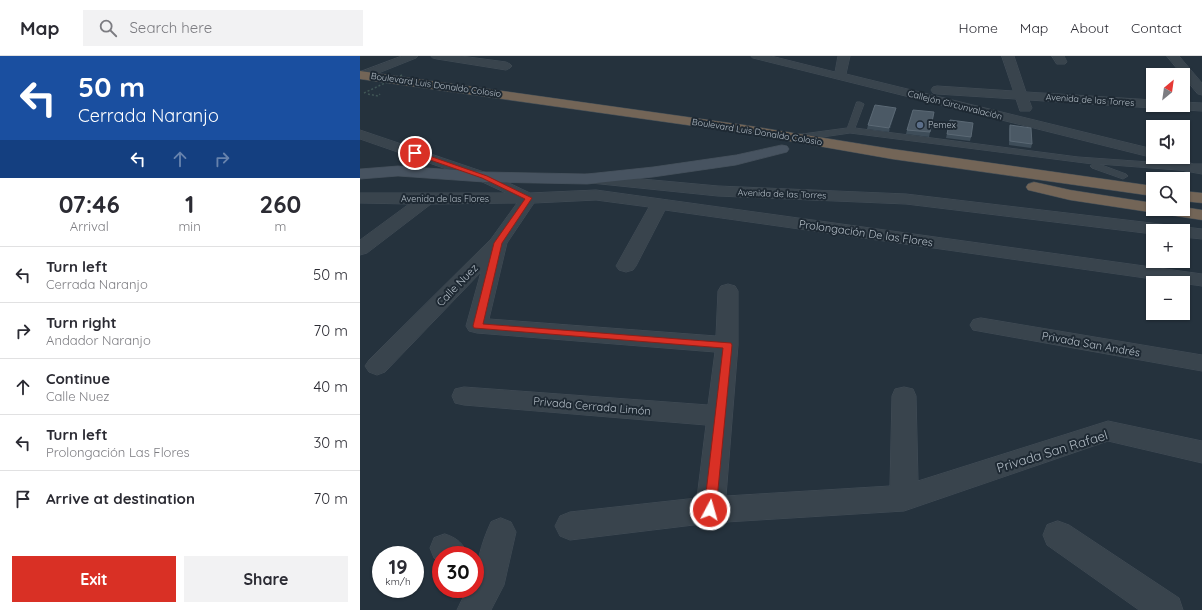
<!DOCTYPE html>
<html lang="en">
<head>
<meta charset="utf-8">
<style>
	body { margin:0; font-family:Quicksand,sans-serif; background:#f2f2f3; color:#2b2b33; height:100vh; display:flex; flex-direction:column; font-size:15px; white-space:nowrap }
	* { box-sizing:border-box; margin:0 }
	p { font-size:13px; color:#7c7c81 }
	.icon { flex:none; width:22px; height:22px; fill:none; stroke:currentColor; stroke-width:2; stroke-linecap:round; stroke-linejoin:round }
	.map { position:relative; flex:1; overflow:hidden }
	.side { display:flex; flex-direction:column; background:#fff; width:360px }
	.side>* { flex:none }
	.banner { background:#1a4fa0; color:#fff; overflow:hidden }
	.needle { width:26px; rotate:29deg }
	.tools { position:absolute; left:786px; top:12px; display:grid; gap:8px }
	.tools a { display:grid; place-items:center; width:44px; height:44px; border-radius:0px; background:#fff; box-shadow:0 1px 3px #0004; font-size:20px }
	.speed { position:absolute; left:12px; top:490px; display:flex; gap:8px; font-size:20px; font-weight:700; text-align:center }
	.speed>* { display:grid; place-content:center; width:52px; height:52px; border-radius:50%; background:#fff; box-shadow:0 1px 3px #0004; line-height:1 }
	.speed small { font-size:10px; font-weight:400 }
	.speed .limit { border:6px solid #d22; background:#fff; color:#111 }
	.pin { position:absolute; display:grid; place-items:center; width:34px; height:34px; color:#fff; margin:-17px; border:2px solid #fff; border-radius:50%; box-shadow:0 1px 4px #0007 }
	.me { position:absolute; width:44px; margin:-22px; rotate:6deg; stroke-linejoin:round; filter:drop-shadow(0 0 3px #0008) }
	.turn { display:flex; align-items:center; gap:14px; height:84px; padding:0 12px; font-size:18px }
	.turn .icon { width:52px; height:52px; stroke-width:2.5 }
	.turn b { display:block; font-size:28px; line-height:34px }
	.lanes { display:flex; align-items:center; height:38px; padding:0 12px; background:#0003; justify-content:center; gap:20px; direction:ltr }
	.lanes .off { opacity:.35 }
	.eta { display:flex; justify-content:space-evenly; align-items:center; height:68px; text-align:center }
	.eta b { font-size:24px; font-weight:700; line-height:28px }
	.primary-button { display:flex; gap:8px; margin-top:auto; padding:8px 12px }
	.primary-button a { flex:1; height:46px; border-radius:0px; background:#d93025; color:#fff; font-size:16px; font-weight:700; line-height:46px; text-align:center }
	.primary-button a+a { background:#f2f2f3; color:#2b2b33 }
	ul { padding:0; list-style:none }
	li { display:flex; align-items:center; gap:12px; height:56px; padding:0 12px; border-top:1px solid #e1e1e2 }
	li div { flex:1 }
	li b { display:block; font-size:15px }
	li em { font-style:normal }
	header { display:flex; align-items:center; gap:24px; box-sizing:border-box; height:56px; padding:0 20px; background:#fff; border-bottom:1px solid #e1e1e2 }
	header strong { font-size:19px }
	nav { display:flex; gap:22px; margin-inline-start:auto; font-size:14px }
	.search { width:280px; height:36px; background:#f2f2f3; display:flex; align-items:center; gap:10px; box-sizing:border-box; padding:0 14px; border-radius:0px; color:#7c7c81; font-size:15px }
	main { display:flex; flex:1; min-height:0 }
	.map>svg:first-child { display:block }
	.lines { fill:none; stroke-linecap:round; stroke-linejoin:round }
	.lane-casing { stroke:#424d57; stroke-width:1 }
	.street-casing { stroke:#424d57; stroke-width:1 }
	.secondary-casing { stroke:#424d57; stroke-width:1 }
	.highway-casing { stroke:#444f58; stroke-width:1 }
	.path { stroke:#405656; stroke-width:1.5; stroke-dasharray:2 2; stroke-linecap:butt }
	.lane { fill:#39444d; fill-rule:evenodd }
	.street { fill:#39444d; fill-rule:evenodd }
	.secondary { fill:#475360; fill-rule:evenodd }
	.highway { fill:#736557; fill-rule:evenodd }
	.path-bridge { stroke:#405656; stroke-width:1.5; stroke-dasharray:2 2; stroke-linecap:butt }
	.wall { fill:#3e4d59 }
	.shaded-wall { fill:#2f3d49 }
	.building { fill:#4b5965; stroke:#5b6975 }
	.route { fill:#d93025; stroke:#8d1f18 }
	.service-dot { fill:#5c6f8a; stroke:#1e2933; stroke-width:1.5 }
	.labels { text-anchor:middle; stroke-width:4; stroke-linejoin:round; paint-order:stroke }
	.far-street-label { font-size:9px; fill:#b5bfc8; stroke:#1e2933 }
	.far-poi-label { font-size:9px; fill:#b5bfc8; stroke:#1e2933; text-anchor:start }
	.street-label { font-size:11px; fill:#b5bfc8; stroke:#1e2933 }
	.near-street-label { font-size:13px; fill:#b5bfc8; stroke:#1e2933 }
</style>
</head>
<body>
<header>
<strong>Map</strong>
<div class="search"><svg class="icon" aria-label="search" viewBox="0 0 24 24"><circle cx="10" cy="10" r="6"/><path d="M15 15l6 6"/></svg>Search here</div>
<nav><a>Home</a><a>Map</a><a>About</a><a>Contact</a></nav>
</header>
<main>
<section class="side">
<div class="banner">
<div class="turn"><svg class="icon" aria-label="left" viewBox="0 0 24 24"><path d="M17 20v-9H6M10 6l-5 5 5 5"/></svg><div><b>50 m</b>Cerrada Naranjo</div></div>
<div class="lanes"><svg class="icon" aria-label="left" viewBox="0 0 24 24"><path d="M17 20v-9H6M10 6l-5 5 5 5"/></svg><svg class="icon off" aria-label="ahead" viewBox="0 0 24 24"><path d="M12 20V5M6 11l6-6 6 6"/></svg><svg class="icon off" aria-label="right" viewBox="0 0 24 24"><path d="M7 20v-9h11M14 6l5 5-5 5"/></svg></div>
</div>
<div class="eta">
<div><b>07:46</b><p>Arrival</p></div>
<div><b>1</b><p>min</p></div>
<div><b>260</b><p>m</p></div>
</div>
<ul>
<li><svg class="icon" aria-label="left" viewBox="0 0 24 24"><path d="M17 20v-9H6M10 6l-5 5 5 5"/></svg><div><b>Turn left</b><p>Cerrada Naranjo</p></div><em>50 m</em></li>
<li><svg class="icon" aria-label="right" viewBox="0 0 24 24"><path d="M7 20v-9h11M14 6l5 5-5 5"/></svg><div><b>Turn right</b><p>Andador Naranjo</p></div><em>70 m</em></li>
<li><svg class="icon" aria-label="ahead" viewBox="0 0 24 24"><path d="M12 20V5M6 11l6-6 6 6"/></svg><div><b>Continue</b><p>Calle Nuez</p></div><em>40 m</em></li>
<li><svg class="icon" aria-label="left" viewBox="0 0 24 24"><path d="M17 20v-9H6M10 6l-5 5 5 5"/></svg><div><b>Turn left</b><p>Prolongación Las Flores</p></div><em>30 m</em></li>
<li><svg class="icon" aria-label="arrive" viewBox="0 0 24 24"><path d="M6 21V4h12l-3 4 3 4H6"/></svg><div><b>Arrive at destination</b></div><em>70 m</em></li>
</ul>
<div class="primary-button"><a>Exit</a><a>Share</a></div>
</section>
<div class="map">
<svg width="842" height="554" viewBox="0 0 842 554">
	<rect width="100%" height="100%" fill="#25323d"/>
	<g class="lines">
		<g class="lane-casing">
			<path id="lane" d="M497,46H500L504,48L495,72L718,101L831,109L836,112L831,115L739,108L766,118L768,120L763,123L732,112L730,110L733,108L490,77L435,85L431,82L435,79L487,72Z"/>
		</g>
		<g class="street-casing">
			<path id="street" d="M42,0H58L56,2L6,22H0V16Z
				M71,0H101L146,6L150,8L152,10L150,12L146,14L77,3L73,2Z
				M391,0H411L475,16L478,0H490L486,18L793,93V101H815L833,108H842V118L825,115L796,104L794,102L393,2Z
				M642,0H654L666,36L793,44V49H799L793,52L669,44L672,52L670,55H660L656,43L577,38L573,37L571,34L573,31L577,30L653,35Z
				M692,0H704L707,6L705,8H697Z
				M807,0H819L842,27V39L838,38Z
				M823,46L842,47V55L807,53L802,52L800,49H823Z
				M0,74L130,118L170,137L236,134L842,218V230L305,154L276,210L273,214L266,216L259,214L256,210L289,151L236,144L174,147L147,187L129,263L356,280L358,235L361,230L368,228L375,230L378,235V289L366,440L530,430L532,340L535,333L544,331L553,333L556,340L558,425L748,365L842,385V407L748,385L544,455L350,467L210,484L200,480L195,470L200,460L210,456L337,442L346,369L104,349L95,347L92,340L95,333L104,331L348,349L355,296L117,277L109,275L106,270L121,216L25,316L17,319L9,316L5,310L9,304L131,183L157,147L71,148L7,197L0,199V184L49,148L0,147V137H146L118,124L0,83Z
				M227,118L358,130L546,138L842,173V183L823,181V175H793V178L546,148L358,140L221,126L219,123L221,120Z
				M621,262L842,299V315L613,274L610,269L613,264Z
				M141,462L151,466L156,476L144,529L131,554H97L107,533H115C115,511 121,487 131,466Z
				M698,465L709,469L819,542L823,554H779L687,489L683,479L687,469Z
				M85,478C97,482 103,487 108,499H81V508L74,502L70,492L74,482Z"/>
		</g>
		<g class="secondary-casing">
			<path id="secondary" d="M422,89L427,90L429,93L427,96L376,109L293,121L227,128L124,126L38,120L0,123V113L38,110L124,116L227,118L293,111L376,99Z"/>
		</g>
		<g class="highway-casing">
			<path id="highway" d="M0,15L384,69L532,93L793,130V140L532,103L384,77L0,23Z
				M674,126L710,134L793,147V153H823V151L842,154V164L710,144L668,134L666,131L668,128Z
				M823,135L842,137V147L823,145Z"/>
		</g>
		<path class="path" d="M8,38L18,40L20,38"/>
		<use href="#lane" class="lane"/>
		<use href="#street" class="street"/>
		<use href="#secondary" class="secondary"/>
		<use href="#highway" class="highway"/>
		<path class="path-bridge" d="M4,37L42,19"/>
	</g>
	<path class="wall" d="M536,52L535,56L529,76L507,73L508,69Z
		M574,56L569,81L546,78L547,74Z
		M590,64L611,81L610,85L586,82Z
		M650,69L672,88L671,92L649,89V73Z"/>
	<path class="shaded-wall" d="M536,52L535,56L529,76V72Z"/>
	<path class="building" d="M515,49L536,52L529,72L508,69Z
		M553,54L574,56L570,76L547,74Z
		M590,64L613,67L611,81L587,78Z
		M650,69L671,72L672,88L650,85Z"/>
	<path class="route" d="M55,95L127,120L172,142L142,187L123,268L371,287L372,289L356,454L354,457L350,459L346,457L344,454L363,292L114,272L113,270L134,187L165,143L122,122L53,98L52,97Z"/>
	<circle class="service-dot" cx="560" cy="69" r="4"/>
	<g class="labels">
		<g class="far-street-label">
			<text transform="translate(76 29) rotate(8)" y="3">Boulevard Luis Donaldo Colosio</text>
			<text transform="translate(730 44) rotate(4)" y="3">Avenida de las Torres</text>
			<text transform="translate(595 49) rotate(14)" y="3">Callejón Circunvalación</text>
			<text transform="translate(397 76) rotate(9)" y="3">Boulevard Luis Donaldo Colosio</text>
			<text transform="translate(422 138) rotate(2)" y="3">Avenida de las Torres</text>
			<text x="85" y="146">Avenida de las Flores</text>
		</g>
		<g class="far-poi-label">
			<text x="568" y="72">Pemex</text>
		</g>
		<g class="street-label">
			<text transform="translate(506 177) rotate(8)" y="4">Prolongación De las Flores</text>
			<text transform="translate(97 229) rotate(-46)" y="4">Calle Nuez</text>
			<text transform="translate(731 288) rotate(10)" y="4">Privada San Andrés</text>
			<text transform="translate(232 350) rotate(5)" y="4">Privada Cerrada Limón</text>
		</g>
		<g class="near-street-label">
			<text transform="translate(692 395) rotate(-17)" y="5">Privada San Rafael</text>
		</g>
	</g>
</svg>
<div class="tools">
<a><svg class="needle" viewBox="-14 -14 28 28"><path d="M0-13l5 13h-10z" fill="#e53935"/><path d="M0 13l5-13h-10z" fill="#7c7c81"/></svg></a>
<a><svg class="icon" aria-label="sound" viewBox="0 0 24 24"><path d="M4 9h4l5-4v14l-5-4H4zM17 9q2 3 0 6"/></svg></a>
<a><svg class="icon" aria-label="search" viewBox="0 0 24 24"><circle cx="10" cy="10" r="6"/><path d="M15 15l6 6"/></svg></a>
<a>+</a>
<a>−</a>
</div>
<div class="speed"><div>19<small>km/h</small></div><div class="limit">30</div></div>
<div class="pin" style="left:55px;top:97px;background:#d93025"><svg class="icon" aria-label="arrive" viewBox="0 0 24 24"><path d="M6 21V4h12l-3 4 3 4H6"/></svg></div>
<svg class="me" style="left:350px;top:454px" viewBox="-20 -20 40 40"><circle r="17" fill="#d93025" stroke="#fff" stroke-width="3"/><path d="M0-11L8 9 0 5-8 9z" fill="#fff"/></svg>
</div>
</main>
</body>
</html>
